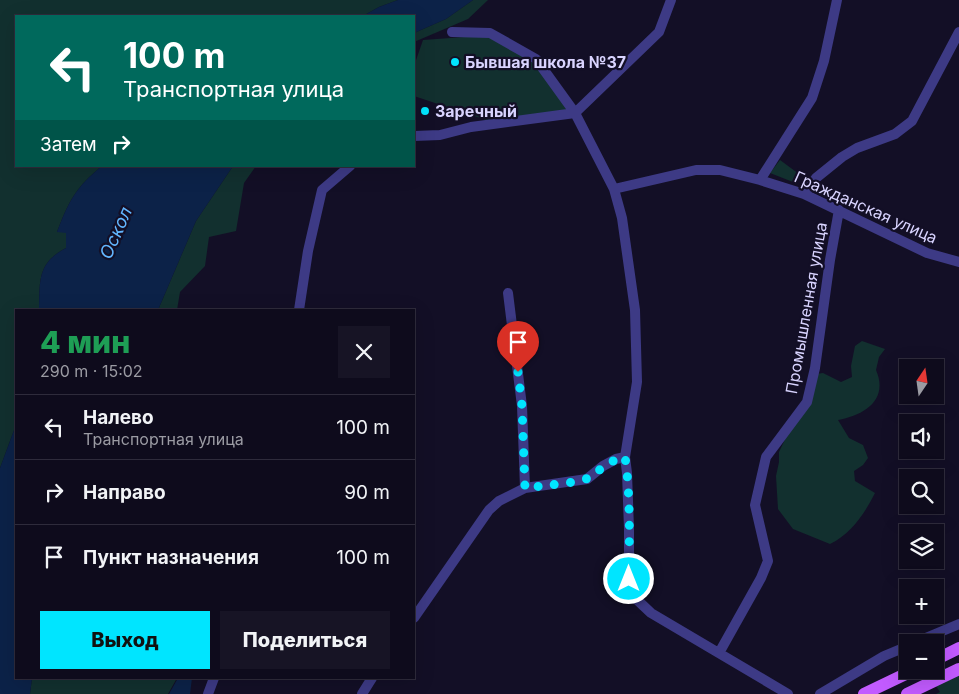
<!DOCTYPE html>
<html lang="ru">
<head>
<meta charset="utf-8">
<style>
	body { margin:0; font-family:Inter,sans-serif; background:#171425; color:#f1f3f6; height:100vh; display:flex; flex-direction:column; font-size:19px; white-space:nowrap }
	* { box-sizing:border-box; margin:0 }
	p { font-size:16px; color:#9b9ba3 }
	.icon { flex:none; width:28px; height:28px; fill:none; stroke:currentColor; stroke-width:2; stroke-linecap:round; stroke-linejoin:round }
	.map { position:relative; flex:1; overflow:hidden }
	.side { position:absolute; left:15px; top:309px; width:400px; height:370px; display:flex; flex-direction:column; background:#0e0b1c; border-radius:0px; box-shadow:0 5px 20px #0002,0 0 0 1px #2e2b3b }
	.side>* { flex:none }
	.banner { position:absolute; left:15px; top:15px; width:400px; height:152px; border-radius:0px; box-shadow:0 5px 20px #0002,0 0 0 1px #2e2b3b; background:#00695c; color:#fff; overflow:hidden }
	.needle { width:32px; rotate:13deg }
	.buttons { position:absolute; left:899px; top:359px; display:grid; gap:10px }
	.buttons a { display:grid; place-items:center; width:45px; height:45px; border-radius:0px; background:#0e0b1c; box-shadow:0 5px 20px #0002,0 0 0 1px #2e2b3b; font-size:25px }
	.pin { position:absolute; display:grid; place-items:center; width:42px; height:42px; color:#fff; margin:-51px -21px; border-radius:50% 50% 50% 0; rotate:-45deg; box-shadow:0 0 5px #0007 }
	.pin .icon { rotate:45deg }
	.me { position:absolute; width:55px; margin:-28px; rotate:0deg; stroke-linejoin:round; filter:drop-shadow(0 0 4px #0008) }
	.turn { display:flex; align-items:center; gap:18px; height:105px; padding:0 25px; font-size:22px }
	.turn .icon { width:65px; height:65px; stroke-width:2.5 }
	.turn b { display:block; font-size:35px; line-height:42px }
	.then { display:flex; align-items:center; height:48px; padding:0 25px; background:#0003; gap:10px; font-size:19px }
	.round { display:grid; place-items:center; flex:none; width:52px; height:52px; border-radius:0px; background:#171425 }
	.headline { display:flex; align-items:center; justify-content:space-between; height:85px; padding:0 25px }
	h1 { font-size:30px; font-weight:800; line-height:38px; color:#1e9e55 }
	.action { display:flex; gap:10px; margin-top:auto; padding:10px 25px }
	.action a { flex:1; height:58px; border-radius:0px; background:#00e5ff; color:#111; font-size:20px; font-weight:800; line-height:58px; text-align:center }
	.action a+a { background:#171425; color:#f1f3f6 }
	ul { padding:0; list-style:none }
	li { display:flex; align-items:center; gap:15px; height:65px; padding:0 25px; border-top:1px solid #2e2b3b }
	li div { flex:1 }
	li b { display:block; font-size:19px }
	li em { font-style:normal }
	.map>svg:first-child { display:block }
	.green { fill:#12302f }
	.water { fill:#0c2248 }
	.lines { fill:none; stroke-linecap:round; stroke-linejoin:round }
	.street { stroke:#3d3a85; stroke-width:10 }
	.primary { stroke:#c25bff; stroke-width:12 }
	.route { stroke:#00e5ff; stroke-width:9; stroke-dasharray:0 16.2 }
	.poi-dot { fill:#00e5ff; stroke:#130f26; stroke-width:2 }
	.labels { text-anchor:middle; stroke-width:4.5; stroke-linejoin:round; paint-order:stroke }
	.poi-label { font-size:16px; font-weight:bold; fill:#d9d4ff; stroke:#130f26; text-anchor:start }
	.street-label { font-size:16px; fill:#d9d4ff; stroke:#130f26 }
	.water-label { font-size:18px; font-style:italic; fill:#62b6ff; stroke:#130f26 }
</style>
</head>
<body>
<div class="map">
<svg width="959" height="694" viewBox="0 0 959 694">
	<rect width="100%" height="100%" fill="#130f26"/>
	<path class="green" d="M0,0H398L379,7L363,16H16V166H102C75,188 69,201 57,232H67L66,248C37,263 40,281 39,310H16V425L0,468Z
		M473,0H488L468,19L414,42V33L446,19Z
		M492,35L536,61L571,111L486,120L414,96V66L423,40Z
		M780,160L799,174L793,182L770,173Z
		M233,166H256L244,183L236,231L209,237L205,266L180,292L177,310H158L196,221Z
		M862,341L885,349L879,357L876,370C889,400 864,415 838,420L849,438L863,445L868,458L863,465L854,471L855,481L875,493C865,513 851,534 830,544L793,529L778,509L776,476L779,462V452L816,374L823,373L841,382L852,377L851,366L855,346Z
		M959,675V694H936L940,692L936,686Z
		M32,678H177L168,694H30Z"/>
	<path class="water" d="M398,0H473L446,19L414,33V16H363L379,7Z
		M102,166H233L196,221L158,310H39C40,281 37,263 66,248V233L57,232C69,201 75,188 102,166Z
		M16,425V678H32L30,694H0V468Z
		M178,678H192L190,694H169Z"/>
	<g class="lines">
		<path class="street" d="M671,0L659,32L575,113L614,189L622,218L635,310L637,382L625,457L627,473L629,529V579L632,595L651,613L788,694
			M414,136L440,135L471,127L575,113L536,59L490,33L452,32
			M760,180L812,98L824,61L837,0
			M614,189L696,170H720L760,180L804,194L927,253L959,262
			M804,194L816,178L842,157L857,148L895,134L912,121L959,32
			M508,293L522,406L525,488
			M299,310L308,251L322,190L350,166
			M414,618L489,510L499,501L525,488L587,479L603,466L616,459L625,457
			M916,642L959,624
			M719,653L761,578L768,561L755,505L766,457L807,402L815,368L830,260L839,210
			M208,694L214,678
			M362,694L372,678
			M820,694L884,656L908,646"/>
		<path class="primary" d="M935,660L959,648
			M864,694L914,670
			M907,694L959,669"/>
	</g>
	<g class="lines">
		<path class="route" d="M518,372L522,406L525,488C538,486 579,483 588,478C601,470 609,460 625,457C631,497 629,539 629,579"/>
	</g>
	<g class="poi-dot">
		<circle cx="455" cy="62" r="5"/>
		<circle cx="425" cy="111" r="5"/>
	</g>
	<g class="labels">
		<g class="poi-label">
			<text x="465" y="68">Бывшая школа №37</text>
			<text x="435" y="117">Заречный</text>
		</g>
		<g class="street-label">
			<text transform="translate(866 207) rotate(24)" y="6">Гражданская улица</text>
			<text transform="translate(806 308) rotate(-80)" y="6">Промышленная улица</text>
		</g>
		<g class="water-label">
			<text transform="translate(116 233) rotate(-66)" y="6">Оскол</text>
		</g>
	</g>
</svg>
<div class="buttons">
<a><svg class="needle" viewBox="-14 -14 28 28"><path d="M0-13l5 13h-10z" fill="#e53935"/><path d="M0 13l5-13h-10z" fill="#9b9ba3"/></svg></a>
<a><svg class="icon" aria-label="sound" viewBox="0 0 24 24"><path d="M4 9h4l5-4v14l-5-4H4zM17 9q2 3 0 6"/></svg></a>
<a><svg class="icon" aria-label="search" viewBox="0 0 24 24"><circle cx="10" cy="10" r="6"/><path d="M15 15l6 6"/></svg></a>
<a><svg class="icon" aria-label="layers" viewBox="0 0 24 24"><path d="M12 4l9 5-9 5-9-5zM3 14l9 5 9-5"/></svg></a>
<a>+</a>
<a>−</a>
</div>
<div class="pin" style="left:518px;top:372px;background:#d93025"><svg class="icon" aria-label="arrive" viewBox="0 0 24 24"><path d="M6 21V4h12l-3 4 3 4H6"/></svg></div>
<svg class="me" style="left:629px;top:579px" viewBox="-20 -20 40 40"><circle r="17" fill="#00e5ff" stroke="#fff" stroke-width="3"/><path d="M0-11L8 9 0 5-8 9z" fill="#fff"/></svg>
<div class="banner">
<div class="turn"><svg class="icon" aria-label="left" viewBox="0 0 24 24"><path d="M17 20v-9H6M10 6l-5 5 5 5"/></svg><div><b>100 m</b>Транспортная улица</div></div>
<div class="then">Затем<svg class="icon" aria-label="right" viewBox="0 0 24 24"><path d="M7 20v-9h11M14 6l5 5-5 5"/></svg></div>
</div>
<section class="side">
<div class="headline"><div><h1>4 мин</h1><p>290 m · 15:02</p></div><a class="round"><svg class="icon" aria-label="close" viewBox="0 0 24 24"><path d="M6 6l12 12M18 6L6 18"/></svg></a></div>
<ul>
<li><svg class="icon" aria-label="left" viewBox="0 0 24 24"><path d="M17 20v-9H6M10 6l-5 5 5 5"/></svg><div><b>Налево</b><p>Транспортная улица</p></div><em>100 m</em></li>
<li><svg class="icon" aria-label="right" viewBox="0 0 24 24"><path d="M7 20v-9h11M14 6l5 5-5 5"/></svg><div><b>Направо</b></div><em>90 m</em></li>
<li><svg class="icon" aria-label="arrive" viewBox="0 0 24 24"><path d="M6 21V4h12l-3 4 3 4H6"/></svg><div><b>Пункт назначения</b></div><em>100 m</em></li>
</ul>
<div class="action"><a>Выход</a><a>Поделиться</a></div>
</section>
</div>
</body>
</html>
